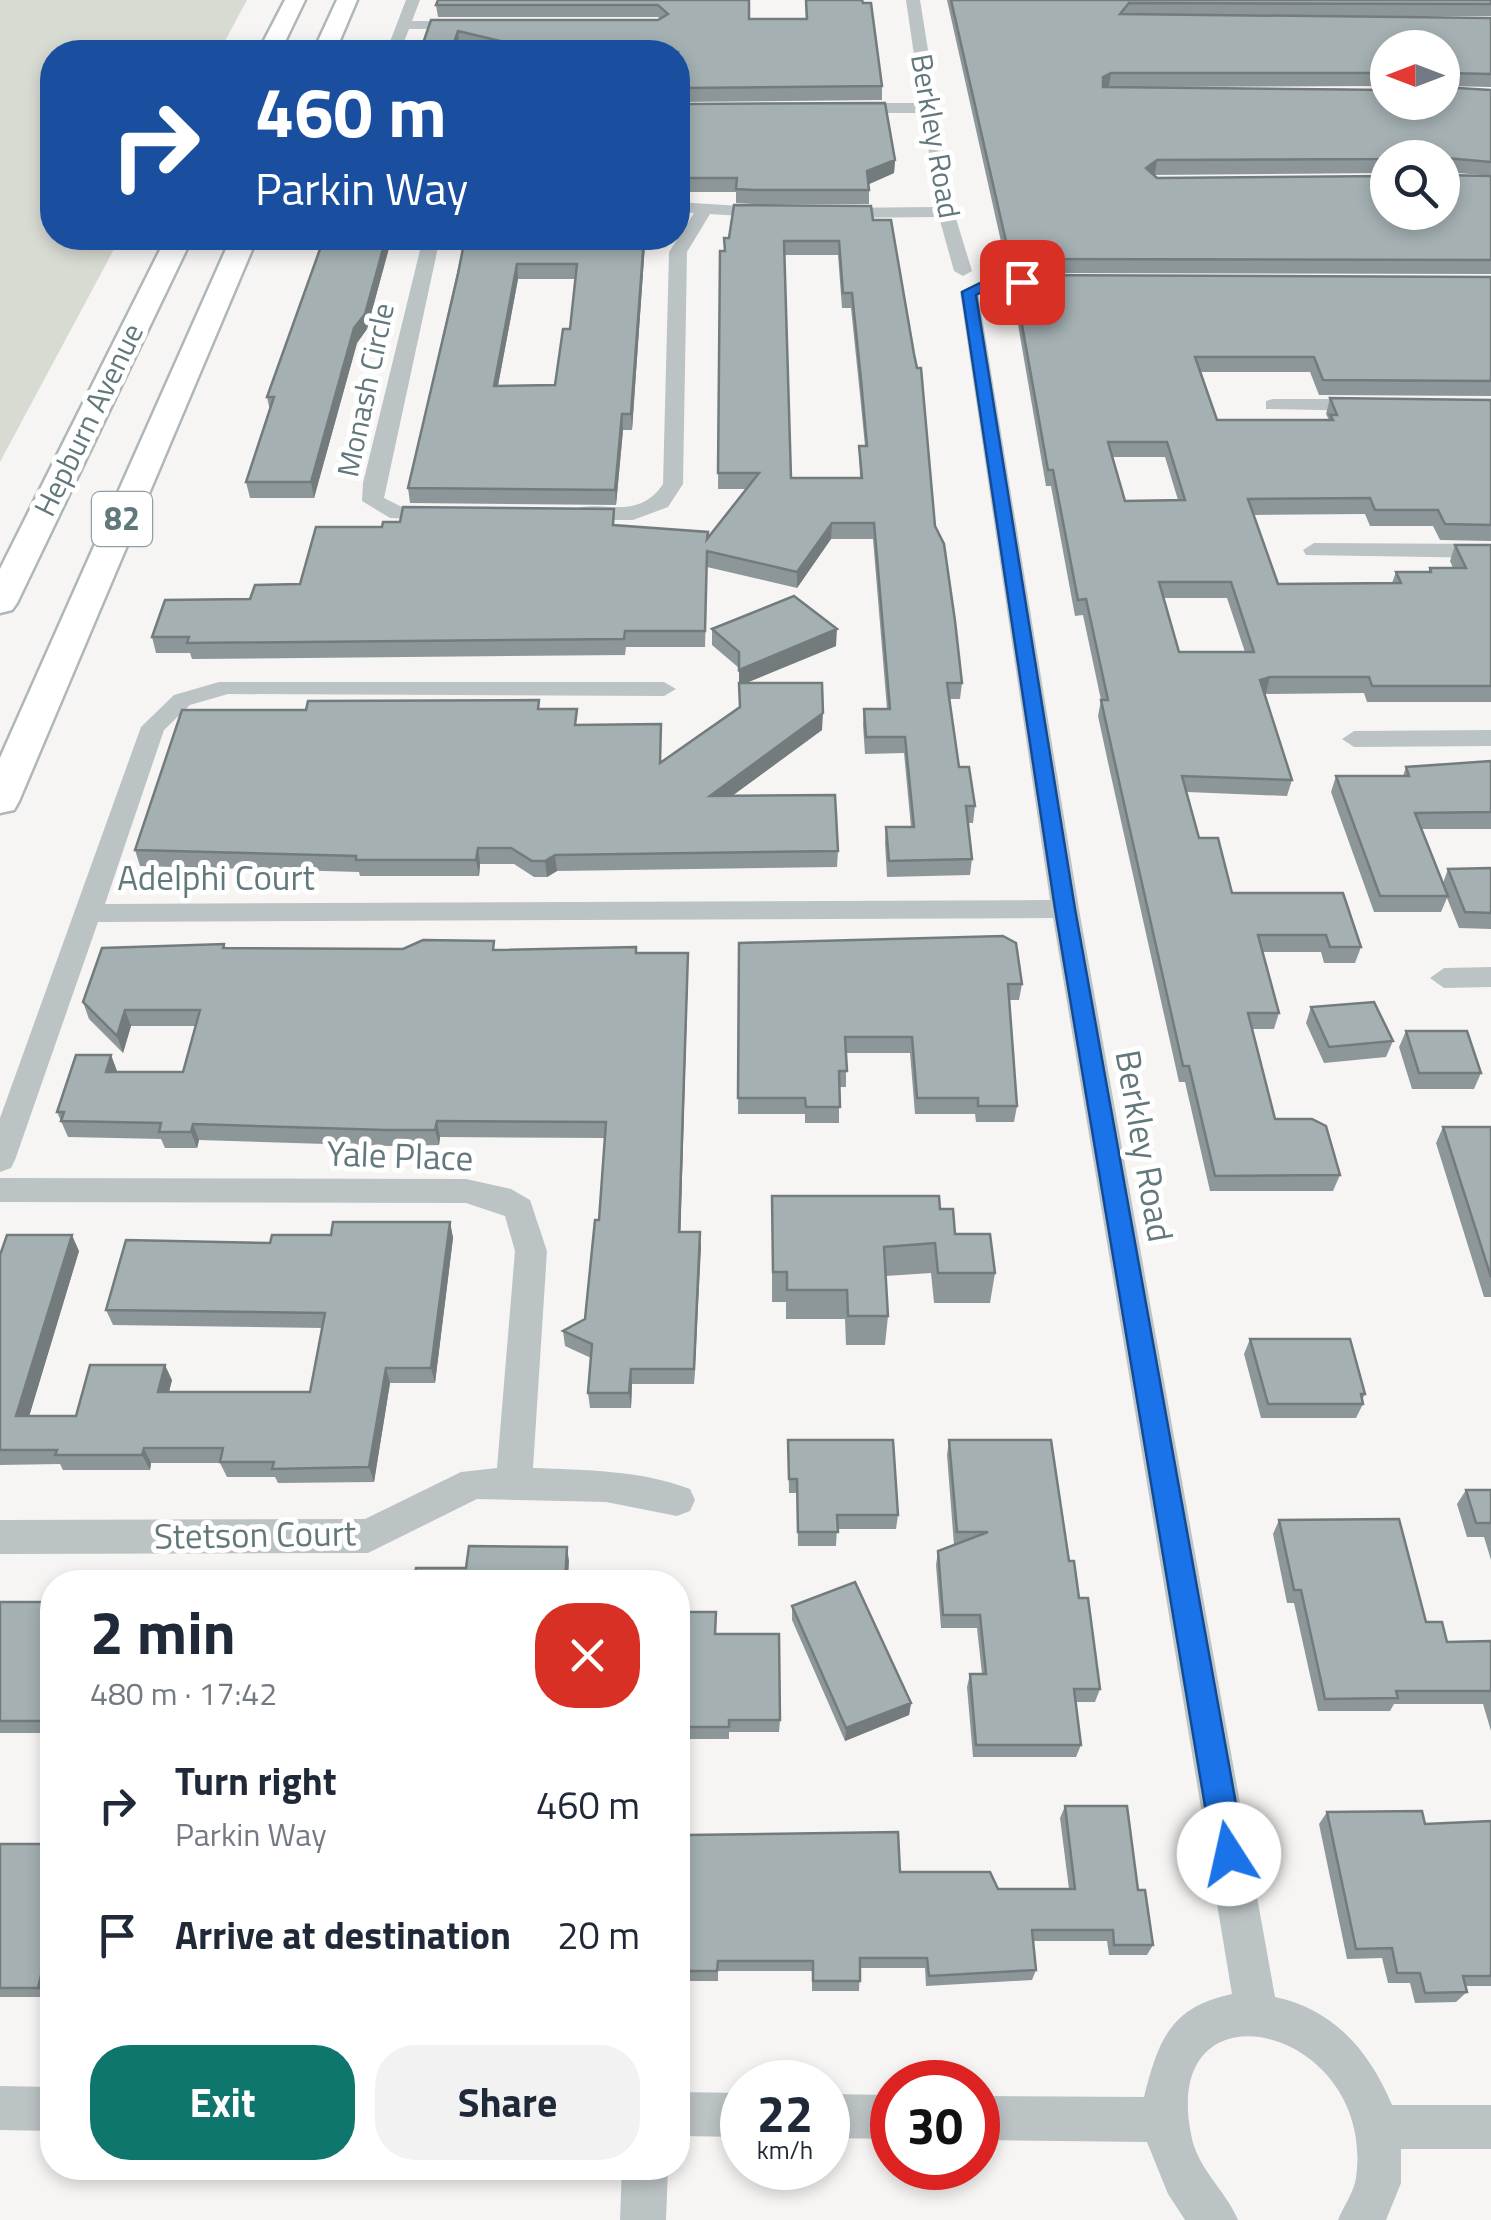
<!DOCTYPE html>
<html lang="en">
<head>
<meta charset="utf-8">
<style>
	body { margin:0; font-family:"Titillium Web",sans-serif; background:#f2f2f3; color:#1f2937; height:100vh; display:flex; flex-direction:column; font-size:38px; white-space:nowrap }
	* { box-sizing:border-box; margin:0 }
	p { font-size:32px; color:#747a83 }
	.icon { flex:none; width:55px; height:55px; fill:none; stroke:currentColor; stroke-width:2; stroke-linecap:round; stroke-linejoin:round }
	.map { position:relative; flex:1; overflow:hidden }
	.side { position:absolute; left:40px; top:1570px; width:650px; height:610px; display:flex; flex-direction:column; background:#fff; border-radius:40px; box-shadow:0 5px 15px #0003 }
	.side>* { flex:none }
	.banner { position:absolute; left:40px; top:40px; width:650px; height:210px; border-radius:40px; box-shadow:0 5px 15px #0003; background:#1a4fa0; color:#fff; overflow:hidden }
	.needle { width:65px; rotate:270deg }
	.buttons { position:absolute; left:1370px; top:30px; display:grid; gap:20px }
	.buttons a { display:grid; place-items:center; width:90px; height:90px; border-radius:50%; background:#fff; box-shadow:0 5px 15px #0003; font-size:50px }
	.speed { position:absolute; left:720px; top:2060px; display:flex; gap:20px; font-size:50px; font-weight:700; text-align:center }
	.speed>* { display:grid; place-content:center; width:130px; height:130px; border-radius:50%; background:#fff; box-shadow:0 5px 15px #0003; line-height:1 }
	.speed small { font-size:25px; font-weight:400 }
	.speed .limit { border:15px solid #d22; background:#fff; color:#111 }
	.pin { position:absolute; display:grid; place-items:center; width:85px; height:85px; color:#fff; margin:-42px; border-radius:20px; box-shadow:0 5px 15px #0006 }
	.me { position:absolute; width:110px; margin:-55px; rotate:350deg; stroke-linejoin:round; filter:drop-shadow(0 0 8px #0008) }
	.turn { display:flex; align-items:center; gap:35px; height:210px; padding:0 50px; font-size:45px }
	.turn .icon { width:130px; height:130px; stroke-width:2.5 }
	.turn b { display:block; font-size:70px; line-height:85px }
	.round { display:grid; place-items:center; flex:none; width:105px; height:105px; border-radius:40px; background:#f2f2f3 }
	.summary { display:flex; align-items:center; justify-content:space-between; height:170px; padding:0 50px }
	h1 { font-size:60px; font-weight:700; line-height:75px }
	.button { display:flex; gap:20px; margin-top:auto; padding:20px 50px }
	.button a { flex:1; height:115px; border-radius:40px; background:#0f766e; color:#fff; font-size:40px; font-weight:700; line-height:115px; text-align:center }
	.button a+a { background:#f2f2f3; color:#1f2937 }
	ul { padding:0; list-style:none }
	li { display:flex; align-items:center; gap:30px; height:130px; padding:0 50px }
	li div { flex:1 }
	li b { display:block; font-size:38px }
	li em { font-style:normal }
	.map>svg:first-child { display:block }
	.green { fill:#d7dbd2 }
	.lines { fill:none; stroke-linecap:round; stroke-linejoin:round }
	.primary-casing { stroke:#b0b7b9; stroke-width:5 }
	.street { fill:#bcc3c5; fill-rule:evenodd }
	.primary { fill:#fff; fill-rule:evenodd }
	.wall { fill:#8d9799; fill-rule:evenodd }
	.shaded-wall { fill:#737b7d }
	.building { fill:#a4b0b2; stroke:#737b7d; stroke-width:2.5; fill-rule:evenodd }
	.route { fill:#1a73e8; stroke:#114b97; stroke-width:2.5 }
	.labels { text-anchor:middle; stroke-width:10; stroke-linejoin:round; paint-order:stroke }
	.far-street-label { font-size:30px; fill:#62787d; stroke:#fff }
	.shield { fill:#fff; stroke:#91a0a4; stroke-width:2.5 }
	.shield-label { font-size:32px; font-weight:bold; fill:#62787d }
	.street-label { font-size:35px; fill:#62787d; stroke:#fff }
</style>
</head>
<body>
<div class="map">
<svg width="1491" height="2220" viewBox="0 0 1491 2220">
	<rect width="100%" height="100%" fill="#f6f5f3"/>
	<path class="green" d="M0,0H247L219,52H52V238H120L0,462Z"/>
	<g class="lines">
		<g class="primary-casing">
			<path id="primary" d="M285,0H305L280,52H258Z
				M337,0H357L335,52H313Z
				M166,238H192L17,603L12,610L0,613V569Z
				M231,238H257L19,801L14,810L0,813V758Z"/>
		</g>
		<path class="street" d="M406,0H420L412,21H470L477,25L470,29H409L400,52H386Z
			M906,0H920L954,212L972,271L963,276L954,271L939,217L830,218L822,213L830,208L937,207L923,113H845L837,108L845,103H921Z
			M678,202L774,208L782,213L774,218L710,214L687,252L683,484L668,507L633,520H567L564,515C591,492 635,527 663,484L669,252L694,213L678,212Z
			M423,238H440L384,498L402,507L447,509V519L439,520L390,518L362,501L363,483Z
			M990,277H1053L1062,282L1053,287L984,286V278Z
			M969,287L978,292L1079,909L1275,1997C1334,2009 1370,2052 1392,2105H1491V2149H1401V2183L1386,2220H1338C1343,2207 1354,2192 1356,2178C1377,2026 1159,1974 1191,2134C1197,2169 1225,2189 1238,2220H1185L1168,2194L1147,2142L978,2140V2096L1144,2097C1158,2041 1170,2007 1232,1994L1053,918L98,922L15,1160L11,1168L0,1172V1118L141,727L174,695L219,682H664L676,689L664,696L228,694L190,705L164,730L105,904L1050,900L960,292Z
			M1273,399H1370L1380,405L1370,411L1266,409V401Z
			M1314,543L1491,544V558L1306,555L1303,550Z
			M1491,730V746L1354,747L1342,739L1354,731Z
			M1491,967V987L1444,988L1430,978L1444,968Z
			M0,1178L466,1179L511,1189L530,1200L547,1251L533,1468C585,1470 640,1470 690,1489L695,1500L690,1511L677,1516L606,1502L477,1499L368,1553L0,1554V1520L365,1519L461,1472L497,1468L515,1251L505,1216L466,1203L0,1202Z
			M0,2086L52,2087V2131L0,2130Z
			M678,2092L742,2093V2137L678,2136Z
			M828,2094L892,2095V2139L828,2138Z
			M622,2168H668L666,2220H620Z"/>
		<use href="#primary" class="primary"/>
	</g>
	<path class="wall" d="M749,0V19H806L805,0H862L882,86V100L678,102V52H495L459,43L457,52H420L431,20H658L660,19L658,17H438L436,5Z
		M947,0H1491V16H1302L1491,18V87L1442,86L1388,48V86L1107,87L1491,90V274L1008,273ZM1388,158H1442L1388,212L1157,178L1154,175L1388,173ZM1444,172L1483,175H1443Z
		M678,104L895,160L894,173L869,184V204H754L736,203V192H678Z
		M873,220L935,526L962,683L960,699H949L959,767L975,806L973,823H968L972,859L970,875L887,877L885,843L886,827H911L904,753L865,754L863,725L864,709H887L873,539H831L797,588L707,567L705,647H626L625,655L192,659L190,653H156L152,637L250,599L300,584L615,525L707,539L747,489H718L720,251ZM784,255H838L842,308H851L860,395L865,446H859L860,478H791Z
		M312,238H402L397,248H389L367,329L357,343L314,498H250L246,482L270,411L267,397L321,244H313Z
		M457,238H655L654,244H645L632,430H623L616,505L410,503L408,488L463,246H458ZM518,279H576L570,329L555,385L498,386Z
		M1013,275L1491,277V396L1319,395L1310,372H1200L1217,420H1329L1326,414L1330,398L1491,400V541L1440,540L1433,526H1370L1365,514L1253,515L1278,584L1392,583L1396,572H1428L1430,568H1453L1450,561L1455,545H1491V702H1367L1364,693L1264,694L1292,780L1287,796L1187,792L1199,838L1232,893L1361,947L1355,963H1324L1321,952H1262L1279,1013L1274,1029H1252L1275,1119L1340,1175L1333,1191H1210L1185,1082H1179L1109,767L1098,716L1101,700L1083,615L1075,616L1051,486H1046L1012,290ZM1113,457H1165L1178,500L1125,501ZM1164,598H1227L1245,652H1179Z
		M712,629L836,646L745,683L822,730L732,796L838,851L837,867L557,871L547,877H534L514,864H480L479,876H360L359,872L140,866L135,850L540,709L578,725L661,724V762L739,707V668L712,645Z
		M1491,761V829H1421L1443,883L1448,869L1491,868V929L1459,928L1447,898L1441,912H1374L1331,792L1336,776H1403L1406,767Z
		M739,943L1022,984L1019,1000H1009L1017,1106L1014,1122H976L975,1114H915L910,1053H846V1087H839V1123H805V1114H738Z
		M224,944L226,948L495,950L636,953L688,969L680,1232H700L694,1384H632L631,1408H590L588,1393L591,1358L565,1346L563,1331L585,1319L599,1220L605,1138L440,1137L439,1145L390,1146L199,1140L197,1148H165L161,1139L68,1137L57,1112L111,1055L117,1072H183L196,1026H131L123,1053L89,1019L83,1002Z
		M1311,1007L1393,1041L1386,1057L1324,1063L1306,1023Z
		M1406,1031L1481,1073L1474,1089H1412L1399,1047Z
		M1443,1127H1491V1297H1484L1436,1143Z
		M772,1196L940,1209L955,1234L995,1273L990,1303H934L931,1273L886,1276L888,1316L885,1345H846L845,1319H786V1302H772Z
		M450,1222L453,1238L435,1383H390L374,1482L278,1483L275,1477H227L220,1463H151L150,1470H63L60,1464L0,1465V1255L79,1251L29,1416H76L172,1380L169,1392H310L322,1328L113,1325L106,1310L270,1243L331,1235Z
		M1250,1339L1365,1394L1362,1400L1363,1404L1356,1418H1261L1244,1354Z
		M788,1440L898,1515L896,1529H837L836,1546H798L797,1493H789Z
		M949,1440L1069,1561L1100,1689L1095,1702H1075L1081,1745L1076,1757H973L967,1687L970,1674H982L977,1628H941L936,1565L938,1551L954,1545L947,1455Z
		M1466,1490H1491V1560L1484,1537H1467L1457,1504Z
		M1279,1520L1426,1622L1447,1642L1491,1641V1731L1483,1704H1394L1390,1711H1318L1294,1603H1287L1273,1534Z
		M0,1602H52V1733H0Z
		M792,1606L911,1703L909,1715L845,1741L792,1620Z
		M678,1612L716,1634L780,1720L779,1732H729V1739H683V1713H678Z
		M1065,1806L1138,1890L1153,1945L1147,1955H1109L1107,1941H1033L1036,1970L1032,1980L926,1986L925,1968H860L859,1991H812V1971H718V1981H678V1861L900,1872L998,1889H1069L1060,1818Z
		M1327,1812L1425,1824L1491,1821V1986H1465L1467,1992L1456,2002L1415,2003L1410,1983H1388L1382,1958L1347,1959L1319,1824Z
		M0,1844H52V1979L48,1997H0Z"/>
	<path class="shaded-wall" d="M458,31L459,43L457,52H451Z
		M1111,73L1109,86L1101,90L1103,77Z
		M895,160L894,173L867,185V171Z
		M1157,160L1155,174L1143,182L1146,168Z
		M386,238H388L389,248L367,329L357,343L314,498L311,482L354,328Z
		M395,238H402L397,248Z
		M644,238L645,244L632,430L631,414Z
		M517,264L518,279L495,401L494,386Z
		M622,414L623,430L616,505L615,490Z
		M832,523L831,539L797,588V572Z
		M837,629L836,646L739,686V670Z
		M1270,677L1266,693L1255,696L1260,680Z
		M823,713L822,730L710,812V796Z
		M478,848L480,864L479,876L476,860Z
		M555,855L557,871L547,877L545,861Z
		M688,953V969L680,1248L679,1232Z
		M125,1010L131,1026L123,1053L117,1036Z
		M111,1055L117,1071L112,1088L106,1072Z
		M437,1121L440,1137L439,1145L435,1130Z
		M193,1124L199,1140L197,1148L191,1132Z
		M450,1222L453,1238L435,1383L431,1368Z
		M700,1232L701,1248L694,1384V1369Z
		M72,1235L79,1251L25,1430L16,1416Z
		M165,1365L172,1380L165,1407L158,1392Z
		M386,1368L390,1383L374,1482L369,1467Z
		M631,1369L632,1384L631,1408L629,1393Z
		M144,1448L151,1463L150,1470L142,1455Z
		M567,1547L569,1561L568,1582H565Z
		M911,1703L909,1715L845,1741L846,1728Z
		M47,1950L52,1955V1979L48,1997L38,1988Z"/>
	<path class="building" d="M438,0H749V19H807L806,0H862L863,3H871L882,86L678,88V52H498L500,41L458,31L451,52H420L431,20H658L668,14L658,5H436Z
		M951,0H1491V4L1129,3L1120,14L1491,18V74L1446,73L1442,84V48H1388V73H1111L1103,77V87L1388,90V102H1442V87L1491,90V162L1446,158L1443,175L1491,176V260L1010,259ZM1388,158H1442V212H1388V176L1157,178L1146,168L1157,160L1388,159Z
		M885,103L895,160L867,171L869,190H754L736,189L737,178H678V104Z
		M734,205L871,206L873,220H891L914,354L917,368H921L935,526L944,544L955,621L962,683H947L959,767H969L975,806H966L972,859L889,861L886,827H914L905,737H866L864,709H890L874,523H832L797,572L707,551L705,631H625L624,639L187,643L189,637H152L165,600L250,599L255,585L300,584L316,527H382L383,522H400L403,507L614,509L613,525L708,532L707,539L759,473H718L720,251H725L724,238H729ZM784,241H839L843,293H852L861,380L867,446H859L862,478H791Z
		M324,238H386L365,314L354,328L311,482H246L274,397H267Z
		M465,238H644L631,414H622L615,490L408,488L458,274ZM517,264H577L570,329H563L555,385L494,386Z
		M1013,275L1491,277V381L1323,380L1314,357H1195L1217,420H1333L1330,415H1337L1330,398L1491,400V525L1445,524L1438,510H1375L1370,498L1248,499L1278,584L1401,583L1396,572H1431L1430,568H1466L1455,545H1491V686H1372L1369,677H1270L1260,680L1292,780L1182,776L1199,838H1218L1232,893H1343L1361,947H1330L1326,935H1258L1279,1013H1248L1275,1119H1312L1326,1126L1340,1175L1215,1176L1189,1066H1183L1112,750L1101,700H1108L1086,599L1078,600L1053,470H1048ZM1108,442H1167L1185,500L1125,501ZM1159,582H1231L1254,652H1179Z
		M794,596L837,629L739,670V652L712,629Z
		M739,683H822L823,713L710,796L835,795L838,851L555,855L545,861H532L511,848H478L476,860H356V856L135,850L182,710H306L308,701L539,700L538,709H577L575,725L661,724L660,763L740,707Z
		M1491,761V812L1415,813L1448,896H1380L1336,776H1409L1406,767Z
		M1491,868V913L1465,912L1448,869Z
		M1003,936L1016,943L1022,984H1008L1017,1106H978V1098H917L912,1037H845L847,1071H839L840,1107H806L805,1098H738L739,943Z
		M423,940L494,941L493,950L636,947V953H688L679,1232H700L694,1369H631L629,1393H588L592,1344L563,1331L585,1319L595,1220H599L606,1122L437,1121L435,1130H386L193,1124L191,1132H159L161,1123L61,1121L64,1112H57L76,1055H111L106,1072H183L200,1010H125L117,1036L83,1002L102,948L224,944L223,948L403,949Z
		M1374,1002L1393,1041L1329,1047L1311,1007Z
		M1406,1031H1467L1481,1073H1419Z
		M1443,1127H1491V1277Z
		M772,1196H939L940,1209H953L955,1234H990L995,1273H938L935,1243L884,1247L888,1316H848L847,1290H787V1272H773Z
		M333,1222H450L431,1368H386L369,1467L272,1469L274,1462H220L223,1448H144L142,1455H55L57,1450H0V1255L7,1235H72L16,1416H76L90,1365H165L158,1392H310L325,1313L106,1310L126,1240L270,1243L272,1235H331Z
		M1250,1339H1350L1365,1394H1361L1363,1404H1268Z
		M788,1440H893L898,1515H837L838,1532H798L797,1479H789Z
		M949,1440H1051L1069,1561H1074L1079,1598H1088L1100,1689H1074L1081,1745H976L970,1674H986L980,1615H943L938,1551L988,1532H957Z
		M1466,1490H1491V1523H1476Z
		M1399,1519L1426,1622H1442L1447,1642L1491,1641V1691H1396L1398,1698L1325,1699L1301,1590H1294L1279,1520Z
		M469,1546L567,1547L565,1582H414L416,1568H466Z
		M855,1582L911,1703L846,1728L792,1606Z
		M0,1602H52V1721H0Z
		M678,1612H716L715,1634H779L780,1720H729V1727H682L683,1700H678Z
		M1065,1806H1127L1138,1890H1145L1153,1945H1114L1113,1930H1032L1036,1970L929,1976L927,1958H860V1981H813V1961H718L717,1971H678V1861H686L687,1835L898,1832L900,1872H990L998,1889H1075Z
		M1422,1811L1425,1824L1491,1821V1976H1463L1467,1992L1425,1993L1420,1973H1397L1392,1948L1356,1949L1327,1812Z
		M0,1844H52V1950H47L38,1988H0Z"/>
	<path class="route" d="M990,278L1029,282L994,286L976,295L1075,909L1245,1854L1240,1865L1229,1869L1218,1865L1213,1854L1055,909L962,292Z"/>
	<g class="labels">
		<g class="far-street-label">
			<text transform="translate(935 136) rotate(80)" y="10">Berkley Road</text>
			<text transform="translate(366 390) rotate(-78)" y="10">Monash Circle</text>
			<text transform="translate(89 420) rotate(-64)" y="10">Hepburn Avenue</text>
		</g>
		<rect class="shield" x="92" y="492" width="60" height="54" rx="8"/>
		<g class="shield-label">
			<text x="122" y="530">82</text>
		</g>
		<g class="street-label">
			<text x="216" y="890">Adelphi Court</text>
			<text transform="translate(1144 1146) rotate(80)" y="12">Berkley Road</text>
			<text transform="translate(400 1156) rotate(2)" y="12">Yale Place</text>
			<text transform="translate(255 1535) rotate(-1)" y="12">Stetson Court</text>
		</g>
	</g>
</svg>
<div class="buttons">
<a><svg class="needle" viewBox="-14 -14 28 28"><path d="M0-13l5 13h-10z" fill="#e53935"/><path d="M0 13l5-13h-10z" fill="#747a83"/></svg></a>
<a><svg class="icon" aria-label="search" viewBox="0 0 24 24"><circle cx="10" cy="10" r="6"/><path d="M15 15l6 6"/></svg></a>
</div>
<div class="speed"><div>22<small>km/h</small></div><div class="limit">30</div></div>
<div class="pin" style="left:1022px;top:282px;background:#d93025"><svg class="icon" aria-label="arrive" viewBox="0 0 24 24"><path d="M6 21V4h12l-3 4 3 4H6"/></svg></div>
<svg class="me" style="left:1229px;top:1854px" viewBox="-20 -20 40 40"><circle r="19" fill="#fff"/><path d="M0-13L10 11 0 6-10 11z" fill="#1a73e8"/></svg>
<div class="banner">
<div class="turn"><svg class="icon" aria-label="right" viewBox="0 0 24 24"><path d="M7 20v-9h11M14 6l5 5-5 5"/></svg><div><b>460 m</b>Parkin Way</div></div>
</div>
<section class="side">
<div class="summary"><div><h1>2 min</h1><p>480 m · 17:42</p></div><a class="round" style="background:#d93025;color:#fff"><svg class="icon" aria-label="close" viewBox="0 0 24 24"><path d="M6 6l12 12M18 6L6 18"/></svg></a></div>
<ul>
<li><svg class="icon" aria-label="right" viewBox="0 0 24 24"><path d="M7 20v-9h11M14 6l5 5-5 5"/></svg><div><b>Turn right</b><p>Parkin Way</p></div><em>460 m</em></li>
<li><svg class="icon" aria-label="arrive" viewBox="0 0 24 24"><path d="M6 21V4h12l-3 4 3 4H6"/></svg><div><b>Arrive at destination</b></div><em>20 m</em></li>
</ul>
<div class="button"><a>Exit</a><a>Share</a></div>
</section>
</div>
</body>
</html>
